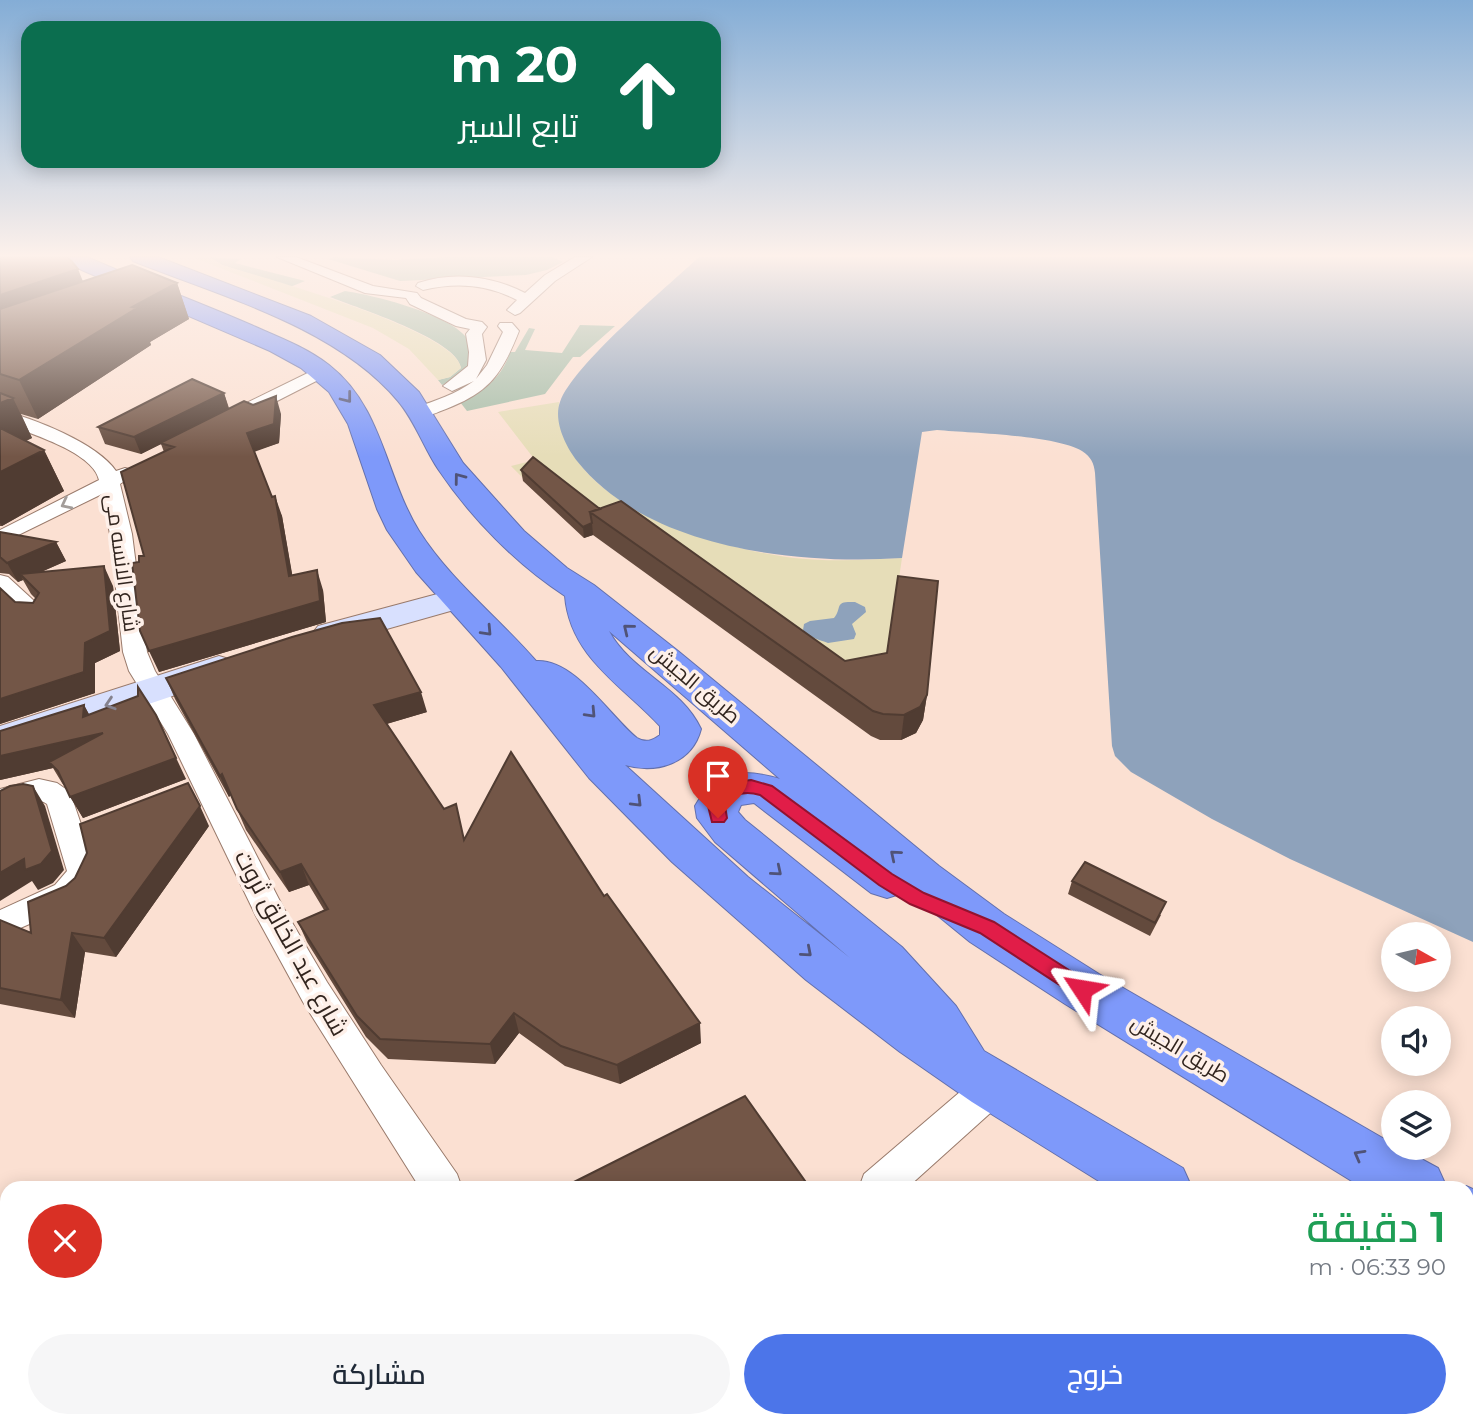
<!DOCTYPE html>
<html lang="ar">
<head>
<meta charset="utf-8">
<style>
	body { margin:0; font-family:Montserrat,Cairo,sans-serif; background:#f6f6f7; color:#1f2937; direction:rtl; height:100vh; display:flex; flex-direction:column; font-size:26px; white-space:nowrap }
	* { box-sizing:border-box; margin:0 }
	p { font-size:23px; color:#747a83 }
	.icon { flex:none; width:38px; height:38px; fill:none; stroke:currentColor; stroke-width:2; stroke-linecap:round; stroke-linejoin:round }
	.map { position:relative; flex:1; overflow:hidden; direction:ltr }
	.panel { position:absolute; left:0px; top:1181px; width:1474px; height:247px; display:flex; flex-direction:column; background:#fff; border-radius:21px 21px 0 0; box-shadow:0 4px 18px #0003; direction:rtl }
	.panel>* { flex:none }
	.banner { position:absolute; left:21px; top:21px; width:700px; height:147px; border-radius:21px; box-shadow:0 4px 18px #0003; direction:rtl; background:#0b6e4f; color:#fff; overflow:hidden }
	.needle { width:46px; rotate:98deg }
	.tools { position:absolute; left:1381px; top:922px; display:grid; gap:14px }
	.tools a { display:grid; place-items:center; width:70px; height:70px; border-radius:50%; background:#fff; box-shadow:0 4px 18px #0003; font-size:35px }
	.pin { position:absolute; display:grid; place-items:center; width:60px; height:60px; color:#fff; margin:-72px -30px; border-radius:50% 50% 50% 0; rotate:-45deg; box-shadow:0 0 7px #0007 }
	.pin .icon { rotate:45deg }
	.me { position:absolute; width:77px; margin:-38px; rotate:303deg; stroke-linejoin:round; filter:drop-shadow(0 0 5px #0008) }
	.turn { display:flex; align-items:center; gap:24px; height:147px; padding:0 28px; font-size:32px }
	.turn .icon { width:91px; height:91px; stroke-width:2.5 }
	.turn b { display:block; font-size:49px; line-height:60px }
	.round { display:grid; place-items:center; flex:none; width:74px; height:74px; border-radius:37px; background:#f6f6f7 }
	.headline { display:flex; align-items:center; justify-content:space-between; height:119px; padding:0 28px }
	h1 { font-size:42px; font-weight:600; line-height:52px; color:#1e9e55 }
	.primary-button { display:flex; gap:14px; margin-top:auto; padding:14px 28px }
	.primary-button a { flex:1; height:80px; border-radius:42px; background:#4c75e9; color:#fff; font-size:28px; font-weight:600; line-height:80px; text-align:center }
	.primary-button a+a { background:#f6f6f7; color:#1f2937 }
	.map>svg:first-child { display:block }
	.green { fill:#a5bca7 }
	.sand { fill:#e6ddb8 }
	.water { fill:#8ea2bb }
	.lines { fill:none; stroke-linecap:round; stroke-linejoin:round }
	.street-casing { stroke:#997a6b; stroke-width:2 }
	.secondary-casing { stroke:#997a6b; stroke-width:2 }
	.highway-casing { stroke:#6370ad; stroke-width:2 }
	.street { fill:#fff; fill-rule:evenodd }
	.secondary { fill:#d8e0fe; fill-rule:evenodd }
	.highway { fill:#7e99fa; fill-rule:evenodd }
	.wall { fill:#634a3d }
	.shaded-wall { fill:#503c32 }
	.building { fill:#735647; stroke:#503c32; stroke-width:2 }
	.oneway { stroke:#505377 }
	.oneway2 { stroke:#a39d9a }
	.oneway3 { stroke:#85828e }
	.route { fill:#e11d48; stroke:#92132f; stroke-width:2 }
	.labels { text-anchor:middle; stroke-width:7; stroke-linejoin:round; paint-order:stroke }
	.street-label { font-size:21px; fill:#32251f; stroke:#fef0e9 }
	.near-street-label { font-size:24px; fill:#32251f; stroke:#fef0e9 }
</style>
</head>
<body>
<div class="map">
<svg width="1473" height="1427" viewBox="0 0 1473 1427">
	<rect width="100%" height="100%" fill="#fbe0d2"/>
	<path class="green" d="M209,257L241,259L235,263L305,281L290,287L222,265Z
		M334,257L396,260L444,257H553L563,262L547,270L526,275L400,281L328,259Z
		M345,291C374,295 448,314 466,337C471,344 471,355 472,363L451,381L442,385L438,380L450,377L461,368C457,339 357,308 330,297Z
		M580,325L615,326L580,357H573L545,394L467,411L460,402C484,391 502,378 510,352H515L529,328L535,329L525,350L562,353Z"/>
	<path class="sand" d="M192,257H209L222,265C261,277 456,330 461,368L450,377L438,380L409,349L373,328Z
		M559,402C555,504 715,548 794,558C830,562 866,560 902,558L884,679H873L523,478L511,466L535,460L498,412Z"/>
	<path class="water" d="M699,257H1473V942L1290,859L1212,819L1131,772L1115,756L1112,746L1095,473C1094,463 1091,457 1082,451C1055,435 971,433 937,430L922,432L902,558C797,565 647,549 577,461C566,447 553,421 560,402C573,365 667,287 699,257Z
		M855,602L865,607L866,612L852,624L856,634L854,639L828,643C820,640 808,637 803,630L804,624L810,621L834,618C843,607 833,601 855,602Z"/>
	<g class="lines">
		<g class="street-casing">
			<path id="street" d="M277,257H296L373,286L417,293L421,298L466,319L482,322L487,327L482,334L486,360L476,379L487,365L503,332L498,326L500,323H512L519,331C502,374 490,392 446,409C435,413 425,419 414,416L411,412L414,408C435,401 456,394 474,381L452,391L443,386L468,366L469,352L466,334L470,329L456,326L410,304L406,298L365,293Z
				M575,257H592L555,281L520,313L515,315L507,310L517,300C487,284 456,282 423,290L416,286L418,283C453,271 493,276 525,293L545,275Z
				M322,366L330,371L328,375L242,419H230L227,415L230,411Z
				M0,410C33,418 97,443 116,471L125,468L132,470L135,474L120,484L132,534L147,652L155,671L194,734L283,907L327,982L381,1065L457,1174L462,1188H420L303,1002L256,916L168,734L129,671L123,652L110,534L102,494L0,544V530L99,480C93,451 25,432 0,422Z
				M0,575L8,577L44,610L48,615L44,620H28L0,594Z
				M39,779L57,783L70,792L97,871L85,896L77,903L0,937V910L55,885L67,871L47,804C33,794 14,807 0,811V789Z
				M994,1069L1007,1074L1012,1086L1007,1098L907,1188H859L864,1174L981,1074Z
				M562,1421H608L611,1427H565Z"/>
		</g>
		<g class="secondary-casing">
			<path id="secondary" d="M456,589L468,592L473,599L468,606L330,645L318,642L312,634L318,626Z
				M219,656L232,660L237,668L232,676L0,754V726Z
				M0,1368L7,1371V1421H36L37,1427H0Z"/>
		</g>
		<g class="highway-casing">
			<path id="highway" d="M61,257H87C141,281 196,301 249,324C276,336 306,347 329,365C383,407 385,476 419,531C450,580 498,617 536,661C574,658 610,716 637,738C646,743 652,741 660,735V726C622,685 570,657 565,596C516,564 471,518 438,469C424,448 415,421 398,401C336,327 220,296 133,261L130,257H158L311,316L380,355L419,392L463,463L524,531L567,568L594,585L678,651L939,866L1004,914L1099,974L1393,1144V1148H1401L1438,1168L1447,1188H1363L1065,1004L970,942L905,889L903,893L887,898L871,893L754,803L741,805L738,812L745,820L902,947L956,1006L984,1051L1183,1168L1192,1188H1110L972,1102L900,1052L806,980L672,862L589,778L501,667L416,572L387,530L377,509L348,424L329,392L301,368L270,351L84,271L64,261ZM609,631L780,779C743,768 716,769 695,806L697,818L715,842L850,958L748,877L625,765C656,774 692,764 701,729C682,687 631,672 609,631Z
				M1466,1186L1473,1189V1248L1466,1246V1188H1460Z
				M1466,1316L1473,1319V1384L1466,1381Z"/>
		</g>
		<use href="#street" class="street"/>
		<use href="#secondary" class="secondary"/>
		<use href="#highway" class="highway"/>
	</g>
	<path class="wall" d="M0,257L83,281L177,283L189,319L150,342L151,345L38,419L21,414L32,438L26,441L44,450L64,491L2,526H0Z
		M224,393L229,408L253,405L281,414L279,443L254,451L272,497L282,516L292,575L323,590L326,622L159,672L139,562L144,556L164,452L161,444L141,454L105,444L98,427Z
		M521,470L600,509L845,661L927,695L923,720L916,733L901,740H880L871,736L593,535L584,538L523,481Z
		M0,532L56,542L66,561L41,572L113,586L120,651L95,663V693L0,724V588L15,602L33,603L36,599L31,594L23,580L18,582L9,574L0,573Z
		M166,678L427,712L386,724L465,840L604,896L701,1043L620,1084L565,1066L519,1033L495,1064L388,1059L366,1037L307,942L298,922L324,910L309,885L289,892L246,830L231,795L229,797L175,699Z
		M84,705L89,715L186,779L83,818L65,787L62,783L53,768L0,780V731Z
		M209,826L116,957L85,952L75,1018L0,1004V920L31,933Z
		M1072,881L1161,915L1150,936L1068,894Z"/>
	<path class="shaded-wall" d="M78,269L92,304L0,337V295Z
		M177,283L189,319L150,342L151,345L38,419L19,380L132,307Z
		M224,393L229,410L160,443L161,444L141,454L134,437Z
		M276,396L281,414L279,443L254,452L247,433Z
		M13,398L32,438L0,452V403Z
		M44,450L64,491L2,526L0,523V472Z
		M275,496L282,516L296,596L289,576Z
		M592,523L593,535L584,538L583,527Z
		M56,542L66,561L25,579L20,574L23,580L18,582L7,563Z
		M104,566L113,586L120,651L95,663V693L0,724V699L85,643Z
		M317,570L323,590L326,622L159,672L149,651Z
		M421,692L427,712L380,726L374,705Z
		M927,695L923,720L916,733L901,740L904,715Z
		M84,705L95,725L103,733L49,762L53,768L0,780V756L83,717Z
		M156,715L186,779L83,818L70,797Z
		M222,774L231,794L229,797L220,776Z
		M33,786L45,806L64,870L53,883L38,890L32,881L0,901V873Z
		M200,806L209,826L116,957L104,938Z
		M301,864L309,885L289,892L280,872Z
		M72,933L85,952L75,1018L61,1000Z
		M514,1013L519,1033L495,1064L490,1044Z
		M700,1023L701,1043L620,1084L617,1065Z
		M242,1421H253L254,1427H243Z"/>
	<path class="building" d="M0,257H68L78,269L0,295Z
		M132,265L177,283L132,307L137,308L19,380L0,374V309Z
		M192,379L224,393L134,437L98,427Z
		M0,393L13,398L0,403Z
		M276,396L274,424L247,433L272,497L275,496L289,576L317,570L320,601L149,651L140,631L132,563L139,562V556H144L121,472L174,447L160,443L244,401L253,405Z
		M0,428L44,450L0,472Z
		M533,457L600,509L590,512L592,523L583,527L521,470Z
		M621,501L845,661L887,653L898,576L938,581L927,695L920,707L904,715L883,714L873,711L590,512Z
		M0,532L56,542L7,563L0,557Z
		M104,566L110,631L85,643L84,672L0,699V588L15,602L33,603L39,593L20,574Z
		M380,618L421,692L374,705L444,809L456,804L464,840L511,752L604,896L607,894L700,1023L617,1065L561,1046L514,1013L490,1044L380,1039L357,1016L298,922L328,909L301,864L280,872L237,809L222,774L220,776L166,678L292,637L342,623Z
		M138,687L156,715L176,758L70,797L58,771L49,762L103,733L0,756V731L84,705L83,717L138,696Z
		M188,783L200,806L104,938L72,933L61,1000L0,988V920L31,933L28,902L66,886L75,878L87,853L80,824Z
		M23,784L33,786L52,851L41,864L25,870L24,859L0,873V791L10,786Z
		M1085,862L1166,902L1155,923L1072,881Z
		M745,1096L810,1188H562Z
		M116,1421H242L243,1427H118Z
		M411,1421H420L423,1427H397Z
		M664,1421H942L946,1425L953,1421H1069L1075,1427H655Z"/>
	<defs><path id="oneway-chevron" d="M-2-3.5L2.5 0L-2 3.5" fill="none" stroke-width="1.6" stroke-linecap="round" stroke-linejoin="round" transform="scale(1.75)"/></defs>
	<g class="oneway">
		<use href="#oneway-chevron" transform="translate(347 398) rotate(52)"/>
		<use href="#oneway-chevron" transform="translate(459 478) rotate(-127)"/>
		<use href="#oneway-chevron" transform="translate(628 629) rotate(-141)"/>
		<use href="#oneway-chevron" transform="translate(487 631) rotate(47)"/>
		<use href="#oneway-chevron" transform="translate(591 713) rotate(47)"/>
		<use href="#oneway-chevron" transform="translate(637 802) rotate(45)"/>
		<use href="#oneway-chevron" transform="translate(895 855) rotate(-140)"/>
		<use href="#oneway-chevron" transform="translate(777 871) rotate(40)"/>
		<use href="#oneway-chevron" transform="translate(807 952) rotate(41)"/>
		<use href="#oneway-chevron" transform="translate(1359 1155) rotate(-151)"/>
	</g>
	<use class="oneway2" href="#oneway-chevron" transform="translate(66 504) rotate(153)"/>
	<use class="oneway3" href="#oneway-chevron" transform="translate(110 704) rotate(162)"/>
	<linearGradient id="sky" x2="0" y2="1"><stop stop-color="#84add6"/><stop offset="0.56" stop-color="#fdf1eb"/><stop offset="1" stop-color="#fdf1eb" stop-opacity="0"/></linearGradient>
	<rect width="1473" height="457" fill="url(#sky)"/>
	<path class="route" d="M751,780L772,786L892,874L924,893L994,922L1089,983L1092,989L1089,995L1082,998L1075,995L980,933L910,904L879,885L760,795C746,791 733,793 725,806L727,818L724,822H712L708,806C719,787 729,782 751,780Z"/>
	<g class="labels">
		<g class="street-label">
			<text transform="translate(122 563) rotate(82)" y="7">شارع الانسه مى</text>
			<text transform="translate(695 684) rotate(40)" y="7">طريق الجيش</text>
			<text transform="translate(1180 1049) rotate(31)" y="7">طريق الجيش</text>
		</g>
		<g class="near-street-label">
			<text transform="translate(291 943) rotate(61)" y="8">شارع عبد الخالق ثروت</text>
		</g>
	</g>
</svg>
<div class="tools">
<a><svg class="needle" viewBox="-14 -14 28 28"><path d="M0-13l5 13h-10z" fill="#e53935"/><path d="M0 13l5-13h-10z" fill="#747a83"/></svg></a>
<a><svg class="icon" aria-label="sound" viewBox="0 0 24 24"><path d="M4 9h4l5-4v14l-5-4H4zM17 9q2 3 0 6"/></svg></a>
<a><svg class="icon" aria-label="layers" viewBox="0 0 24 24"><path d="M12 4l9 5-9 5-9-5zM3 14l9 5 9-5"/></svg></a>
</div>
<div class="pin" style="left:718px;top:818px;background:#d93025"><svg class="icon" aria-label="arrive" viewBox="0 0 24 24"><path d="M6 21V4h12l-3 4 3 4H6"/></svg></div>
<svg class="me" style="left:1082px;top:989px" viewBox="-20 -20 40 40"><path d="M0-17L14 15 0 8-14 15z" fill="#e11d48" stroke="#fff" stroke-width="4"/></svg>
<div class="banner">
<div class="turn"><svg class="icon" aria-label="ahead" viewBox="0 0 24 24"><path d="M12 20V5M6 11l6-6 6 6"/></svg><div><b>20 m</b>تابع السير</div></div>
</div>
<section class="panel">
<div class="headline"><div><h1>1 دقيقة</h1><p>90 m · 06:33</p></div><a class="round" style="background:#d93025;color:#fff"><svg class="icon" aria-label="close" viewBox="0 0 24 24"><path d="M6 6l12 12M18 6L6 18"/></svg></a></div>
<div class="primary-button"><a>خروج</a><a>مشاركة</a></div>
</section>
</div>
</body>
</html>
